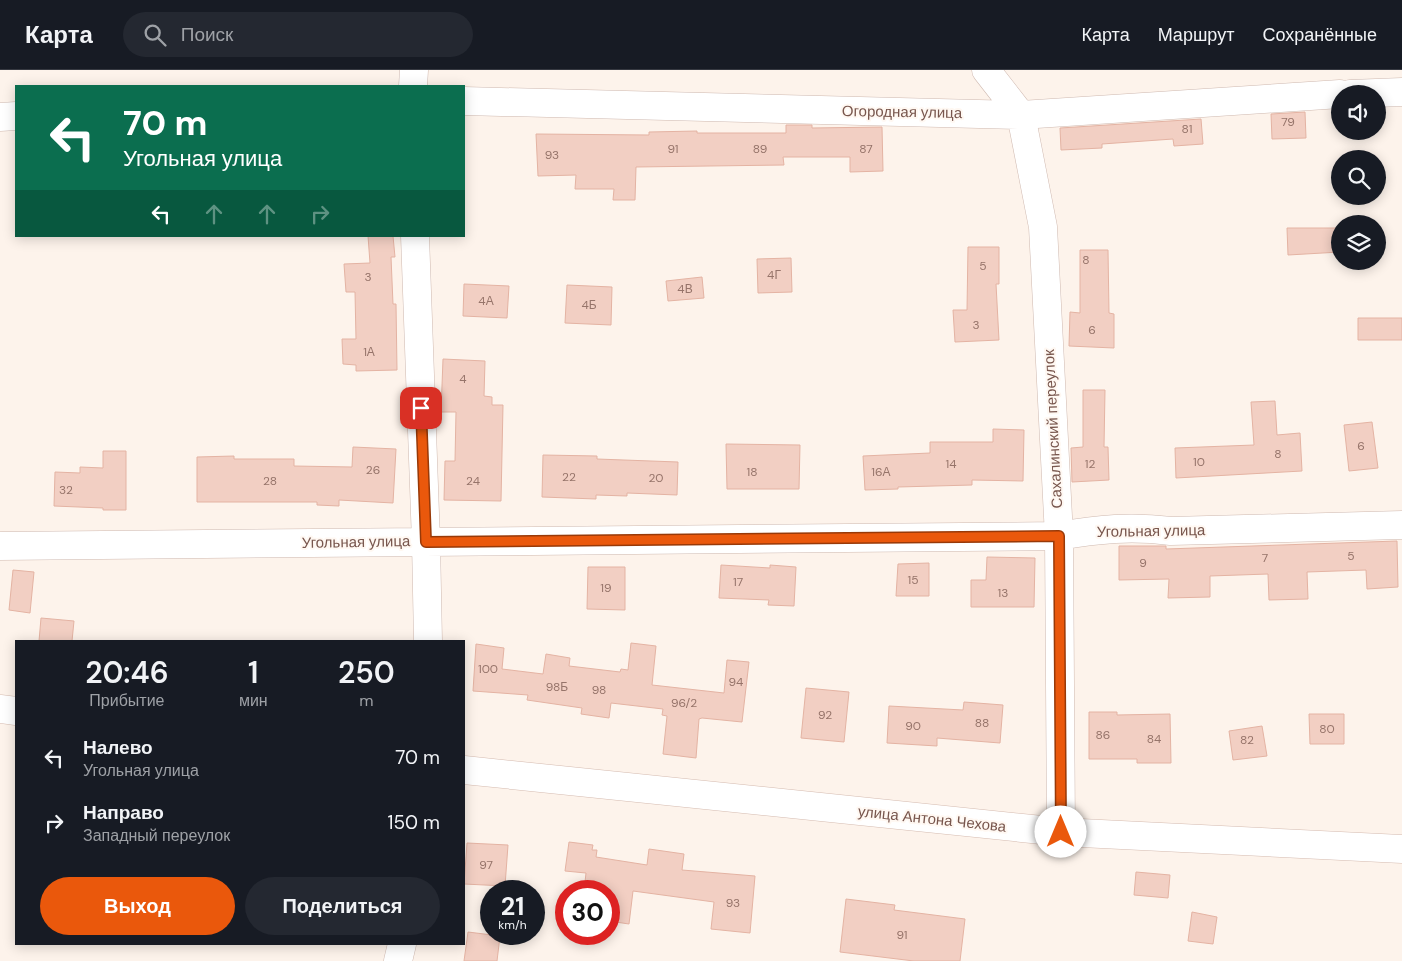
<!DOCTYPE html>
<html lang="ru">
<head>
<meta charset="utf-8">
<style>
	body { margin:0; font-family:"DM Sans",sans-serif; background:#242831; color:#f1f3f6; height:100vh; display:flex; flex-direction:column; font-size:19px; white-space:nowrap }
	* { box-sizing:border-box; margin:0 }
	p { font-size:16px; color:#9ea1a6 }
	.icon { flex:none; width:28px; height:28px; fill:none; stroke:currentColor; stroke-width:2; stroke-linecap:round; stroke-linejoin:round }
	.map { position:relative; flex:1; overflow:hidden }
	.details { position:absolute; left:15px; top:570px; width:450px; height:305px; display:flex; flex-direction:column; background:#171b24; border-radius:0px; box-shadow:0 2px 12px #0003 }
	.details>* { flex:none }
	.guide { position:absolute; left:15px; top:15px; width:450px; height:152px; border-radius:0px; box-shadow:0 2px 12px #0003; background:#0b6e4f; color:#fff; overflow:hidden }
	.tools { position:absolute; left:1331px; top:15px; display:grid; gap:10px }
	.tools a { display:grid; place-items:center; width:55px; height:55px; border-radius:50%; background:#171b24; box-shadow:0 2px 12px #0003; font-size:25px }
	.speed { position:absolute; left:480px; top:810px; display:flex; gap:10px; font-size:25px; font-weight:700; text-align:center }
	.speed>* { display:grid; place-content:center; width:65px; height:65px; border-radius:50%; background:#171b24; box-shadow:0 2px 12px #0003; line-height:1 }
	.speed small { font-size:12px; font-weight:400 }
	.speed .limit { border:8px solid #d22; background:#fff; color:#111 }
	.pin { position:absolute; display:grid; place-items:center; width:42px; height:42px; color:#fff; margin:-21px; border-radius:10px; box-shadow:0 2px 8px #0006 }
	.me { position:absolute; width:55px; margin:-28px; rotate:0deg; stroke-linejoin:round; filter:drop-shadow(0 0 4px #0008) }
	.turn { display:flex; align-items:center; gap:18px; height:105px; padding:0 25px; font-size:22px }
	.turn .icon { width:65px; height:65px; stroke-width:2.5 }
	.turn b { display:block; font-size:35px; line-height:42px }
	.lanes { display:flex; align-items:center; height:48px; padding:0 25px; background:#0003; justify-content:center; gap:25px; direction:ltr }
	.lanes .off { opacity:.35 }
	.eta { display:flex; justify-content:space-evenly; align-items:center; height:85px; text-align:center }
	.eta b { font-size:30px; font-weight:600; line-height:35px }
	.action { display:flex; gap:10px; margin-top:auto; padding:10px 25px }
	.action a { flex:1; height:58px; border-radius:30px; background:#ea580c; color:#fff; font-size:20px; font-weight:600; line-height:58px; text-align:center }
	.action a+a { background:#242831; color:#f1f3f6 }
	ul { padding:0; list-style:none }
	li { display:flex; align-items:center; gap:15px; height:65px; padding:0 25px }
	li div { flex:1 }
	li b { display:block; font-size:19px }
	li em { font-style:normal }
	header { display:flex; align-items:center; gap:30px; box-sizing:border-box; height:70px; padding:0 25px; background:#171b24; border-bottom:1px solid #363941 }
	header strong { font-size:24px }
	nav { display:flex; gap:28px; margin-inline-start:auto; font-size:18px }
	.search { width:350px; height:45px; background:#242831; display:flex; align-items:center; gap:12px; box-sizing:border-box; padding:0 18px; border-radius:28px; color:#9ea1a6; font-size:19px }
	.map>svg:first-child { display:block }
	.building { fill:#f2cfc3; stroke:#e4b3a3 }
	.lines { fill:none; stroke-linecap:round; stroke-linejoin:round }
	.street-casing { stroke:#cfb9b0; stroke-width:29 }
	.secondary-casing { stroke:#d5bbb0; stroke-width:29 }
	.street { stroke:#fff; stroke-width:28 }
	.secondary { stroke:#fff; stroke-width:28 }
	.route-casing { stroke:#983908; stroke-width:12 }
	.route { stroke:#ea580c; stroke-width:9 }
	.labels { text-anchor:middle; stroke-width:4; stroke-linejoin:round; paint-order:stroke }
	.number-label { font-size:12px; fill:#96746a }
	.street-label { font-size:15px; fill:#78564d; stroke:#fff8f2 }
</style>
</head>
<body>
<header>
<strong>Карта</strong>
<div class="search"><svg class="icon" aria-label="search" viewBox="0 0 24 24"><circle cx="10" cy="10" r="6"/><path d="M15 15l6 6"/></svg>Поиск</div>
<nav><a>Карта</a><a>Маршрут</a><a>Сохранённые</a></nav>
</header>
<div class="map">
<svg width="1402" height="891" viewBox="0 0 1402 891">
	<rect width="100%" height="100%" fill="#fdf3eb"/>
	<path class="building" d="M1305,42L1306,68L1272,69L1271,44Z
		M1201,49L1203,74L1174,76L1173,69L1102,74V78L1061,80L1060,58Z
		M786,55H812V58L882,57L883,101L850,102V87H783L784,95L636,97L635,130H613L614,119H575L576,105L538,106L536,64L649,65V62L697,61V63H786Z
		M1287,158H1340V182L1288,185Z
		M368,166H393L395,187H391L393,234H396L397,300L356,301V295L343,294L342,269H356L355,222H346L344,194L370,193Z
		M968,177H999V214H996L999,270L955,272L953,240H967Z
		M1080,180H1108L1109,243L1114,244V278L1069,276L1070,242L1080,243Z
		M791,188L792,222L758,223L757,189Z
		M702,207L704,228L668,231L666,211Z
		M464,214L509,216L507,248L463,246Z
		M567,215L612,217L611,255L565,253Z
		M1358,248H1402V270H1358Z
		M443,289L485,291L484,326L492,327V335H503L501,431L444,430L445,391H455L456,342H441Z
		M1083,320H1105L1104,377H1108L1109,410L1072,412L1071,378L1083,377Z
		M1275,331L1277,365L1300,363L1302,401L1176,408L1175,378L1254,375L1251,332Z
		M1372,352L1378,398L1349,401L1344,355Z
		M993,359L1024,360L1023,411L972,410V415L898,417V419L865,420L863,386L930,383V372H993Z
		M726,374L800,375L799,419H727Z
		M353,377L396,379L393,433L339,430V436L317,435V432H197V387L234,386V389H294V396L352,397Z
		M103,381H126V440H103V438L54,436L55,402L80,403V397L103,398Z
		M543,385L597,386V389L678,392L677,425L627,423V426L596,425V429L542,427Z
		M1397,471L1398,517L1367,519L1366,500L1307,502L1308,529L1269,530L1268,504L1210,506V527L1168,528L1169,509L1119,510V476H1166V479Z
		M987,487L1035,488L1034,537H971V510H986Z
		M929,493V526H896L898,494Z
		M721,495L770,498V495L796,497L794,536L768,535L769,530L719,528Z
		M588,497H625V540L587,539Z
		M13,500L34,502L30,543L9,540Z
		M41,548L74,551L72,571H39Z
		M631,573L656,576L652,615L724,623L727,590L749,592L742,652L702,648L699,649L696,688L663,684L667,646L662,645L663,639L611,633L609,648L581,644L582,638L527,630L528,625L473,621L476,574L504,578L502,599L543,604L546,584L570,588L569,596L620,602L621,599L628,600Z
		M806,618L849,622L844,672L801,668Z
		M964,632L1003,635L1000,673L937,668V676L887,673L889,636L963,640Z
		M1089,642H1117V645L1170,644L1171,693H1137V689H1089Z
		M1309,644H1344V674H1310Z
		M1262,656L1267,686L1233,690L1229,661Z
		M569,772L593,775L592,780H597L596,787L647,795L649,779L684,784L682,800L755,806L750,863L711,859L714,832L633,821L629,854L609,851V821H584L586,803L565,801Z
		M467,773L508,775L505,816L464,814Z
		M1136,802L1170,805L1168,828L1134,825Z
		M846,829L895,835L894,840L965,849L960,891H914L840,882Z
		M1192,842L1217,847L1213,874L1188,871Z
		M468,862L500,866L497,891H464Z"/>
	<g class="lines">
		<g class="street-casing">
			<path id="street" d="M986,0L1021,45L1043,157L1059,466L1061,762
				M413,16L414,0
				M1350,24L1402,22
				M464,31L1021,45L1340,24
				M0,47L16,46
				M415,166L426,472L428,571
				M0,476L1059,466C1099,459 1131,456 1171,461L1402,455
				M398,891L402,874"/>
		</g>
		<g class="secondary-casing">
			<path id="secondary" d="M0,639L16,641
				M464,700L1061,762L1402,779"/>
		</g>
		<use href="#street" class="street"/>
		<use href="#secondary" class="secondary"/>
	</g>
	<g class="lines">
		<g class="route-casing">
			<path id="route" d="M421,338L426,472L1059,466L1061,762"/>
		</g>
		<use href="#route" class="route"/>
	</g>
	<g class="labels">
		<g class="number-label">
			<text x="1288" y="56">79</text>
			<text x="1187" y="63">81</text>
			<text x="673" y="83">91</text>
			<text x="760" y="83">89</text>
			<text x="866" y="83">87</text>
			<text x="552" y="89">93</text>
			<text x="1086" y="194">8</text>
			<text x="983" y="200">5</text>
			<text x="774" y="209">4Г</text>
			<text x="368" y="211">3</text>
			<text x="685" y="223">4В</text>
			<text x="486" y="235">4А</text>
			<text x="589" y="239">4Б</text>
			<text x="976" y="259">3</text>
			<text x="1092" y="264">6</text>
			<text x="369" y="286">1А</text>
			<text x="463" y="313">4</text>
			<text x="1361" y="380">6</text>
			<text x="1278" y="388">8</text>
			<text x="1199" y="396">10</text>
			<text x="951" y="398">14</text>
			<text x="1090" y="398">12</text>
			<text x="373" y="404">26</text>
			<text x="752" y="406">18</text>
			<text x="881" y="406">16А</text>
			<text x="569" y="411">22</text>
			<text x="656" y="412">20</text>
			<text x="270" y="415">28</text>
			<text x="473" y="415">24</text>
			<text x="66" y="424">32</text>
			<text x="1351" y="490">5</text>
			<text x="1265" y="492">7</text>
			<text x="1143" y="497">9</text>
			<text x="913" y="514">15</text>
			<text x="738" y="516">17</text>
			<text x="606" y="522">19</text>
			<text x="1003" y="527">13</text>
			<text x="488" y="603">100</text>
			<text x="736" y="616">94</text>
			<text x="557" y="621">98Б</text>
			<text x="599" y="624">98</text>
			<text x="684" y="637">96/2</text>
			<text x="825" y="649">92</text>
			<text x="982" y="657">88</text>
			<text x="913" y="660">90</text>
			<text x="1327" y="663">80</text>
			<text x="1103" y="669">86</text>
			<text x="1154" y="673">84</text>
			<text x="1247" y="674">82</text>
			<text x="486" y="799">97</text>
			<text x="733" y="837">93</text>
			<text x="902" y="869">91</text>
		</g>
		<g class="street-label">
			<text transform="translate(902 42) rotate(1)" y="5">Огородная улица</text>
			<text transform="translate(1053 359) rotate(-93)" y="5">Сахалинский переулок</text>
			<text transform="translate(1151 461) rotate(-1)" y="5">Угольная улица</text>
			<text transform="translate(356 472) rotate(-1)" y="5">Угольная улица</text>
			<text transform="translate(932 749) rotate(6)" y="5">улица Антона Чехова</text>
		</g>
	</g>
</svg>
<div class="tools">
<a><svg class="icon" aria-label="sound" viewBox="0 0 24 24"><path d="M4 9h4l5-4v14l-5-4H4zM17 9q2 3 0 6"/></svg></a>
<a><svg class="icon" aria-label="search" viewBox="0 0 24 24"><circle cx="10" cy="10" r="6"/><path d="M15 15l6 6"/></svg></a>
<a><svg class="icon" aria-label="layers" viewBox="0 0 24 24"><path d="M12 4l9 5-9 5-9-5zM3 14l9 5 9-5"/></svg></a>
</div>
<div class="speed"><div>21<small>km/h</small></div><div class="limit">30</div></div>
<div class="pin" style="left:421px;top:338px;background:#d93025"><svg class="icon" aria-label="arrive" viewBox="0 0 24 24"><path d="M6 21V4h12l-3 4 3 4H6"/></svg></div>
<svg class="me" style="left:1061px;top:762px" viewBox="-20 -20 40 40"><circle r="19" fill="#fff"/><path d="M0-13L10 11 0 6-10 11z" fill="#ea580c"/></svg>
<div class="guide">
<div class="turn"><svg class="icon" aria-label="left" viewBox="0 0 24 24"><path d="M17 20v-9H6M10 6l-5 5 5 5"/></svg><div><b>70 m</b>Угольная улица</div></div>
<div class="lanes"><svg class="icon" aria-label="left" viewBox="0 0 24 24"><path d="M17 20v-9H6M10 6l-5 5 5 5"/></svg><svg class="icon off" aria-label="ahead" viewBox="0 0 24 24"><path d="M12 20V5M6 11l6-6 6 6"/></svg><svg class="icon off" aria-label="ahead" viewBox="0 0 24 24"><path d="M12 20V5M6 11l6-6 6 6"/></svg><svg class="icon off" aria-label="right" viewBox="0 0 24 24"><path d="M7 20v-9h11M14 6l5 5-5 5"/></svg></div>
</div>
<section class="details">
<div class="eta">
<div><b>20:46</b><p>Прибытие</p></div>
<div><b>1</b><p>мин</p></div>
<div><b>250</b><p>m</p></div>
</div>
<ul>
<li><svg class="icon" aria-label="left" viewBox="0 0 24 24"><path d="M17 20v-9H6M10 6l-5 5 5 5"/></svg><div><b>Налево</b><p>Угольная улица</p></div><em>70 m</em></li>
<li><svg class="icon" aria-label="right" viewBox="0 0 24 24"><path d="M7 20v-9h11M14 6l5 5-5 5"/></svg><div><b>Направо</b><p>Западный переулок</p></div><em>150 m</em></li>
</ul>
<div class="action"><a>Выход</a><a>Поделиться</a></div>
</section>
</div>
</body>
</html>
